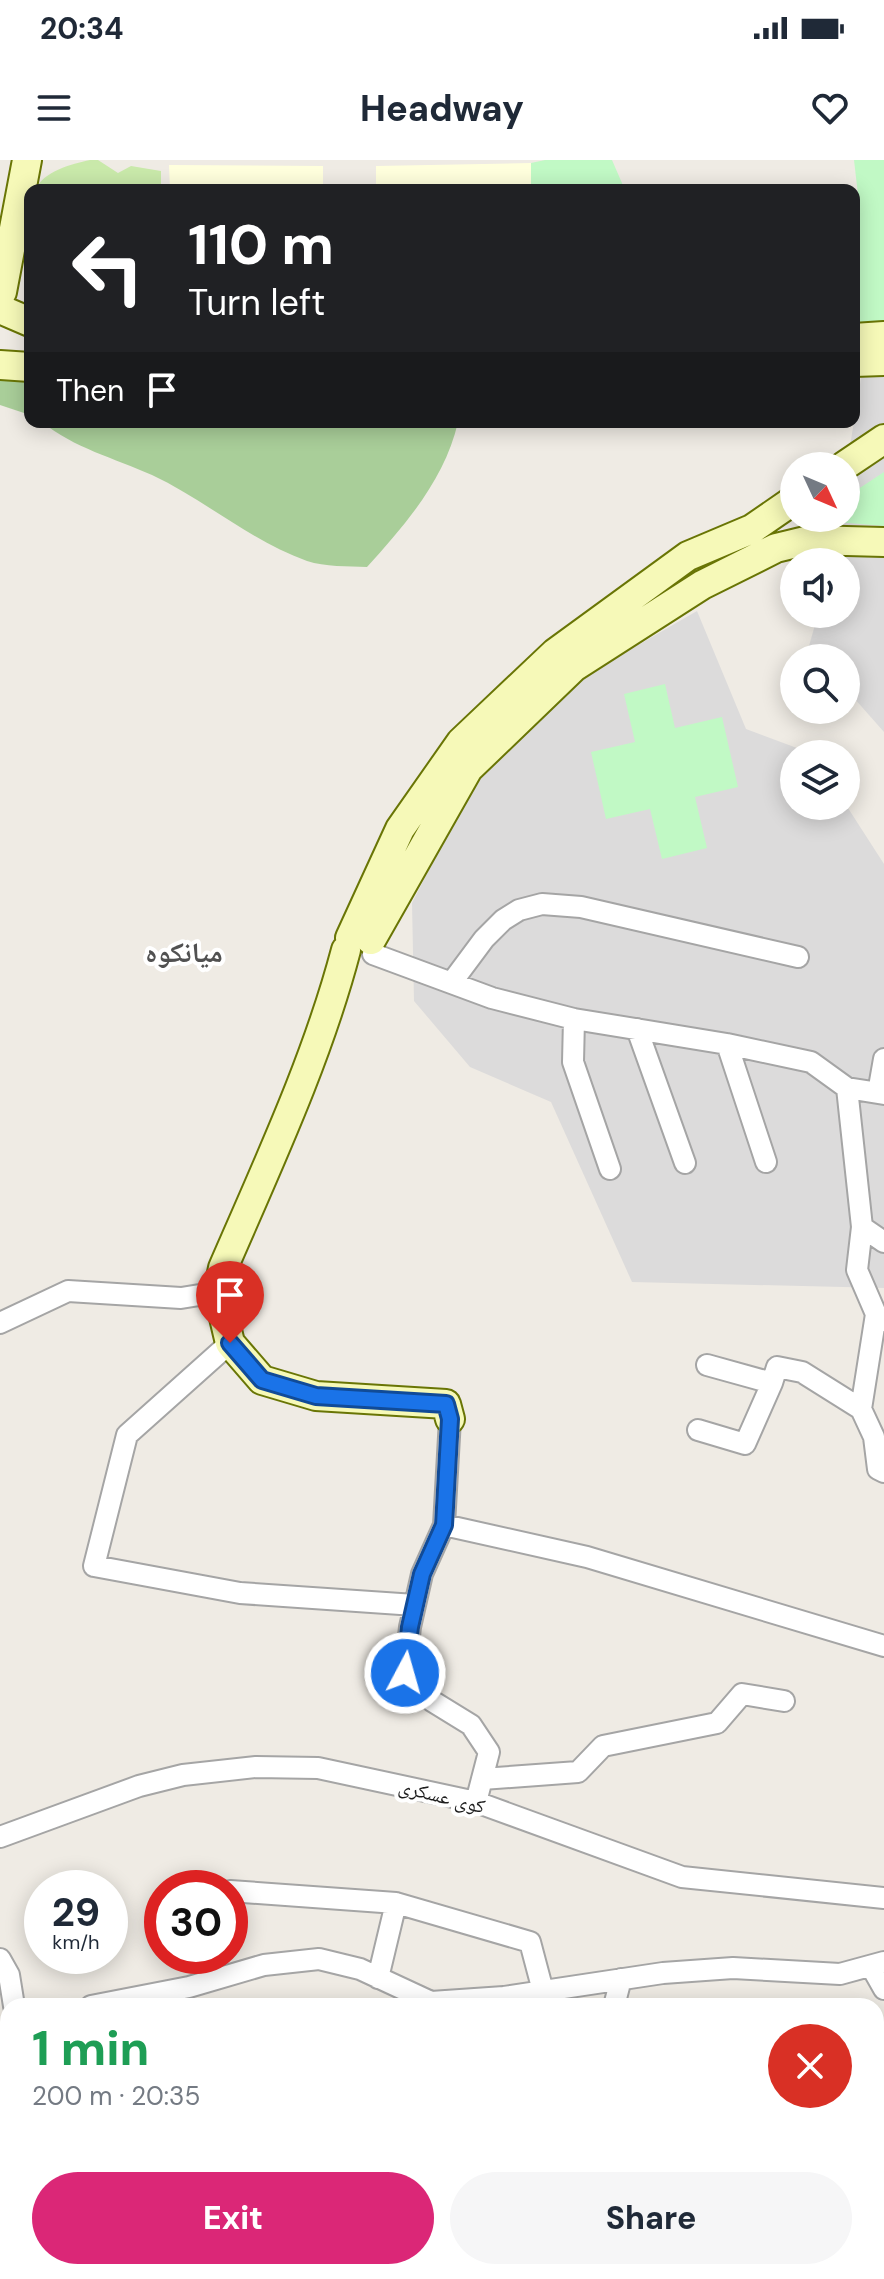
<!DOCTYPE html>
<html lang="en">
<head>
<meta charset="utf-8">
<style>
	body { margin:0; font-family:"DM Sans","Noto Naskh Arabic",sans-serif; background:#f6f6f7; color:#1f2937; height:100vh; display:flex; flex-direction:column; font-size:30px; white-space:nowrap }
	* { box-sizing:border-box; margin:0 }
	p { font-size:26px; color:#747a83 }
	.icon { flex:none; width:44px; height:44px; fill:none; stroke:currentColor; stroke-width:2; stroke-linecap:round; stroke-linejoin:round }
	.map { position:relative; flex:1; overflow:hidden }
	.side { position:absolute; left:0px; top:1838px; width:884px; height:282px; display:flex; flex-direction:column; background:#fff; border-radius:24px 24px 0 0; box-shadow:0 4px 20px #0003 }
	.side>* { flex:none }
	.banner { position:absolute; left:24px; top:24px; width:836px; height:244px; border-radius:16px; box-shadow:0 4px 20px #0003; background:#202124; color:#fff; overflow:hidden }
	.needle { width:52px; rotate:134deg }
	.buttons { position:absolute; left:780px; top:292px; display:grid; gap:16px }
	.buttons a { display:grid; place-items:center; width:80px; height:80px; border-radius:50%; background:#fff; box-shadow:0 4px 20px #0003; font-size:40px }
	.speed { position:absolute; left:24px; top:1710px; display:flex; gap:16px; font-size:40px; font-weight:700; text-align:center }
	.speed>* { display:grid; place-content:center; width:104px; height:104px; border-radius:50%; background:#fff; box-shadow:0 4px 20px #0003; line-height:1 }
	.speed small { font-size:20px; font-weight:400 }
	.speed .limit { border:12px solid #d22; background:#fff; color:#111 }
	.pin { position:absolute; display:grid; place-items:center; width:68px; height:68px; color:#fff; margin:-82px -34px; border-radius:50% 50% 50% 0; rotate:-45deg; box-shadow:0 0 8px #0007 }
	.pin .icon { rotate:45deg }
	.me { position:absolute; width:88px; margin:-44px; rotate:6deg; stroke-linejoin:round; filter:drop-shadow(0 0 6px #0008) }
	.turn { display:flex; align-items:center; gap:28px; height:168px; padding:0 32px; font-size:36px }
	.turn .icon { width:104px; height:104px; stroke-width:2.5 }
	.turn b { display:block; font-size:56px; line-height:68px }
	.then { display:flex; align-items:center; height:76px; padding:0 32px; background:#0003; gap:16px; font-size:30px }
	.round { display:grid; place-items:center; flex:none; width:84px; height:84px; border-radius:42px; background:#f6f6f7 }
	.overview { display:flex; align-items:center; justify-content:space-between; height:136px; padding:0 32px }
	h1 { font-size:48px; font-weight:800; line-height:60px; color:#1e9e55 }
	.primary-button { display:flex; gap:16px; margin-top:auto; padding:16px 32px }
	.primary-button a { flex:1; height:92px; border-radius:48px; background:#db2777; color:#fff; font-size:32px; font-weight:800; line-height:92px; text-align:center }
	.primary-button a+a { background:#f6f6f7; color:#1f2937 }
	.status { display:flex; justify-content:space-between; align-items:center; height:56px; padding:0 40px; background:#fff; direction:ltr }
	.status svg { height:22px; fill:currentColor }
	header { display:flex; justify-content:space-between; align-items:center; height:104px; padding:0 32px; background:#fff; font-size:36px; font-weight:800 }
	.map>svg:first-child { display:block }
	.residential { fill:#dcdbdb }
	.education { fill:#ffd }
	.grass { fill:#c9e9aa }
	.forest { fill:#a9ce99 }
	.park { fill:#c1f9c5 }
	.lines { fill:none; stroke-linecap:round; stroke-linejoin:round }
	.minor-casing { stroke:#a5a5a5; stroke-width:24 }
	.secondary-casing { stroke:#697505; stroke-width:32 }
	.minor { stroke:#fff; stroke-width:20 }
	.secondary { stroke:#f6f9b8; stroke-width:28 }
	.route-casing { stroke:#114b97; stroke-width:20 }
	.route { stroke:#1a73e8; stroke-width:14 }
	.labels { text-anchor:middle; stroke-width:8; stroke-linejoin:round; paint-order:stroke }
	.street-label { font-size:20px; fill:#1e1e1e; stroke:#fff }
	.district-label { font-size:28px; font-weight:bold; fill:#515151; stroke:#fff }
</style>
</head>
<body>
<div class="status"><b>20:34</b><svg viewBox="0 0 49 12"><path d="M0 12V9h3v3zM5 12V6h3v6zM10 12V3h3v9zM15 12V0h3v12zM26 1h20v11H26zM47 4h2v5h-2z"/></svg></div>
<header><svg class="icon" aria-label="menu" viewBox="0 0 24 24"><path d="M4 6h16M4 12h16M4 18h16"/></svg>Headway<svg class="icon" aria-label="heart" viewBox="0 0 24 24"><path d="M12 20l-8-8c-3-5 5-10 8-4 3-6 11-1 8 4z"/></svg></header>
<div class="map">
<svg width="884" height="2119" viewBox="0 0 884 2119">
	<rect width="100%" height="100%" fill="#efebe4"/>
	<path class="residential" d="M884,75V572L846,529V498H820L809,486L818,454H846V402H831L838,358H846V311Z
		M697,451L746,569L813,594H794V646L846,645L884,704V1128L632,1122L551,942L470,907L414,841L412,743L474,621L574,522Z"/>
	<path class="education" d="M531,3V30H376V6Z
		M169,5L323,6V30H170Z"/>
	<path class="grass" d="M90,0H98L118,13L131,6L161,11V30H35C44,11 71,4 90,0Z"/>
	<path class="forest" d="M0,212H30V255L0,245Z
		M42,262H458C445,319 406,364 367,407C348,406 325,407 307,401C251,381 205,340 152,315C114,298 74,288 42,262Z"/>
	<path class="park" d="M545,0H612L625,30H531V3Z
		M854,0H884V166L854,167V54L860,52Z
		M884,312V366L812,360L846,358V337Z
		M665,524L675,568L722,557L738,627L695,637L707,688L662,699L650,649L606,659L591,592L635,582L624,534Z"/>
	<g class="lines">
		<g class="minor-casing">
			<path id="minor" d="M373,794L492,838L574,859L727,884L811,902L847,928
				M452,822L484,779L503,760L519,750L542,744L581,747L798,797
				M574,859L573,902L610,1009
				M637,869L685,1003
				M727,884L766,1002
				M878,933L884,899
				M884,934L847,928L862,1067L857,1110L876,1154L884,1161
				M862,1067L884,1082
				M876,1154L861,1249L874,1277L878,1309L884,1312
				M0,1163L68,1131L181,1138L218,1132
				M230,1183L127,1275L94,1406L240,1433L415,1445
				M707,1205L772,1223L777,1207L802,1212L861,1249
				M450,1259L444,1365L422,1414L410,1467L405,1513L432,1541L471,1565L489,1592L476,1642
				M698,1270L745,1284L772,1223
				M444,1365L587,1397L884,1486
				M482,1619L578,1612L603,1586L717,1563L742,1534L784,1541
				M0,1677L139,1626L183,1615L256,1607L318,1608L476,1642L682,1717L884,1738
				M230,1731L396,1743L530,1782L543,1831
				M0,1799L9,1815L14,1846
				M871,1806L884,1829
				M378,1818L396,1743
				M91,1846L189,1827L264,1805L319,1799L360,1809L431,1842L504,1837L663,1813L733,1808L840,1814L884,1802
				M614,1846L621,1819
				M876,1989L884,1985
				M114,2119L115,2112
				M446,2119L451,2112"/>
		</g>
		<g class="secondary-casing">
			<path id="secondary" d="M2,132L27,0
				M2,150L30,162
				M854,178L884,176
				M854,202L884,201
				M0,205L30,207
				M844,306L884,279
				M350,778L400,669L461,582L555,493L688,396L752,369L794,340
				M371,780L468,609L574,507L702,425L776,388L809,380L884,382
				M346,790C317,900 268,1004 223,1108L218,1132L230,1183L262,1220L316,1236L446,1244L450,1259"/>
		</g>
		<use href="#minor" class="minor"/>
		<use href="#secondary" class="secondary"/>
	</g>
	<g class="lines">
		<g class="route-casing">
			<path id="route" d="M230,1183L262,1220L316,1236L446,1244L450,1259L444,1365L422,1414L410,1467L405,1513"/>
		</g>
		<use href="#route" class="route"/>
	</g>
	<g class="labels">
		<g class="street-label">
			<text transform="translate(442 1636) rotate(14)" y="7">کوی عسکری</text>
		</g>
		<g class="district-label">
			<text x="184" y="802">میانکوه</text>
		</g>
	</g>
</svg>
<div class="buttons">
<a><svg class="needle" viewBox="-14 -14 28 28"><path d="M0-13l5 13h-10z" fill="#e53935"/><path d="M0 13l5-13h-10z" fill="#747a83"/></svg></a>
<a><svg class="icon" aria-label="sound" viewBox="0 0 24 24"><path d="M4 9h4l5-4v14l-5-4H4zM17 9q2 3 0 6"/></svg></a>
<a><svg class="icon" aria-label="search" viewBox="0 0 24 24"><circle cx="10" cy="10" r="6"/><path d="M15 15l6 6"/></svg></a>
<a><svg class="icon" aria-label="layers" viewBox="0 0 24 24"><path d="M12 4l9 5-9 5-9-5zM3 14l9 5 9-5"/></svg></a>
</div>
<div class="speed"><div>29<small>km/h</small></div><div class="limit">30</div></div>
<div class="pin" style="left:230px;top:1183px;background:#d93025"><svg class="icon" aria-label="arrive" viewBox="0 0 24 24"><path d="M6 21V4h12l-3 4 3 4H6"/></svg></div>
<svg class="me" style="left:405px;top:1513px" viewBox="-20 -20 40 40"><circle r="17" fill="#1a73e8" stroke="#fff" stroke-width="3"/><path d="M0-11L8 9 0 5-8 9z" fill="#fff"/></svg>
<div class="banner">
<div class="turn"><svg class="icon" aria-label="left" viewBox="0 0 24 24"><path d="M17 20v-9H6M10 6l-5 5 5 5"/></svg><div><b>110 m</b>Turn left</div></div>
<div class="then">Then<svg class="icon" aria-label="arrive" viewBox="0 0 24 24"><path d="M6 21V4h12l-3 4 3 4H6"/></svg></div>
</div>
<section class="side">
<div class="overview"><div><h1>1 min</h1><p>200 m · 20:35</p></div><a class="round" style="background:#d93025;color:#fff"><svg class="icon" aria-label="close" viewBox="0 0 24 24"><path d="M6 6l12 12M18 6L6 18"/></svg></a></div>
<div class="primary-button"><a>Exit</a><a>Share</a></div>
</section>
</div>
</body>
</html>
